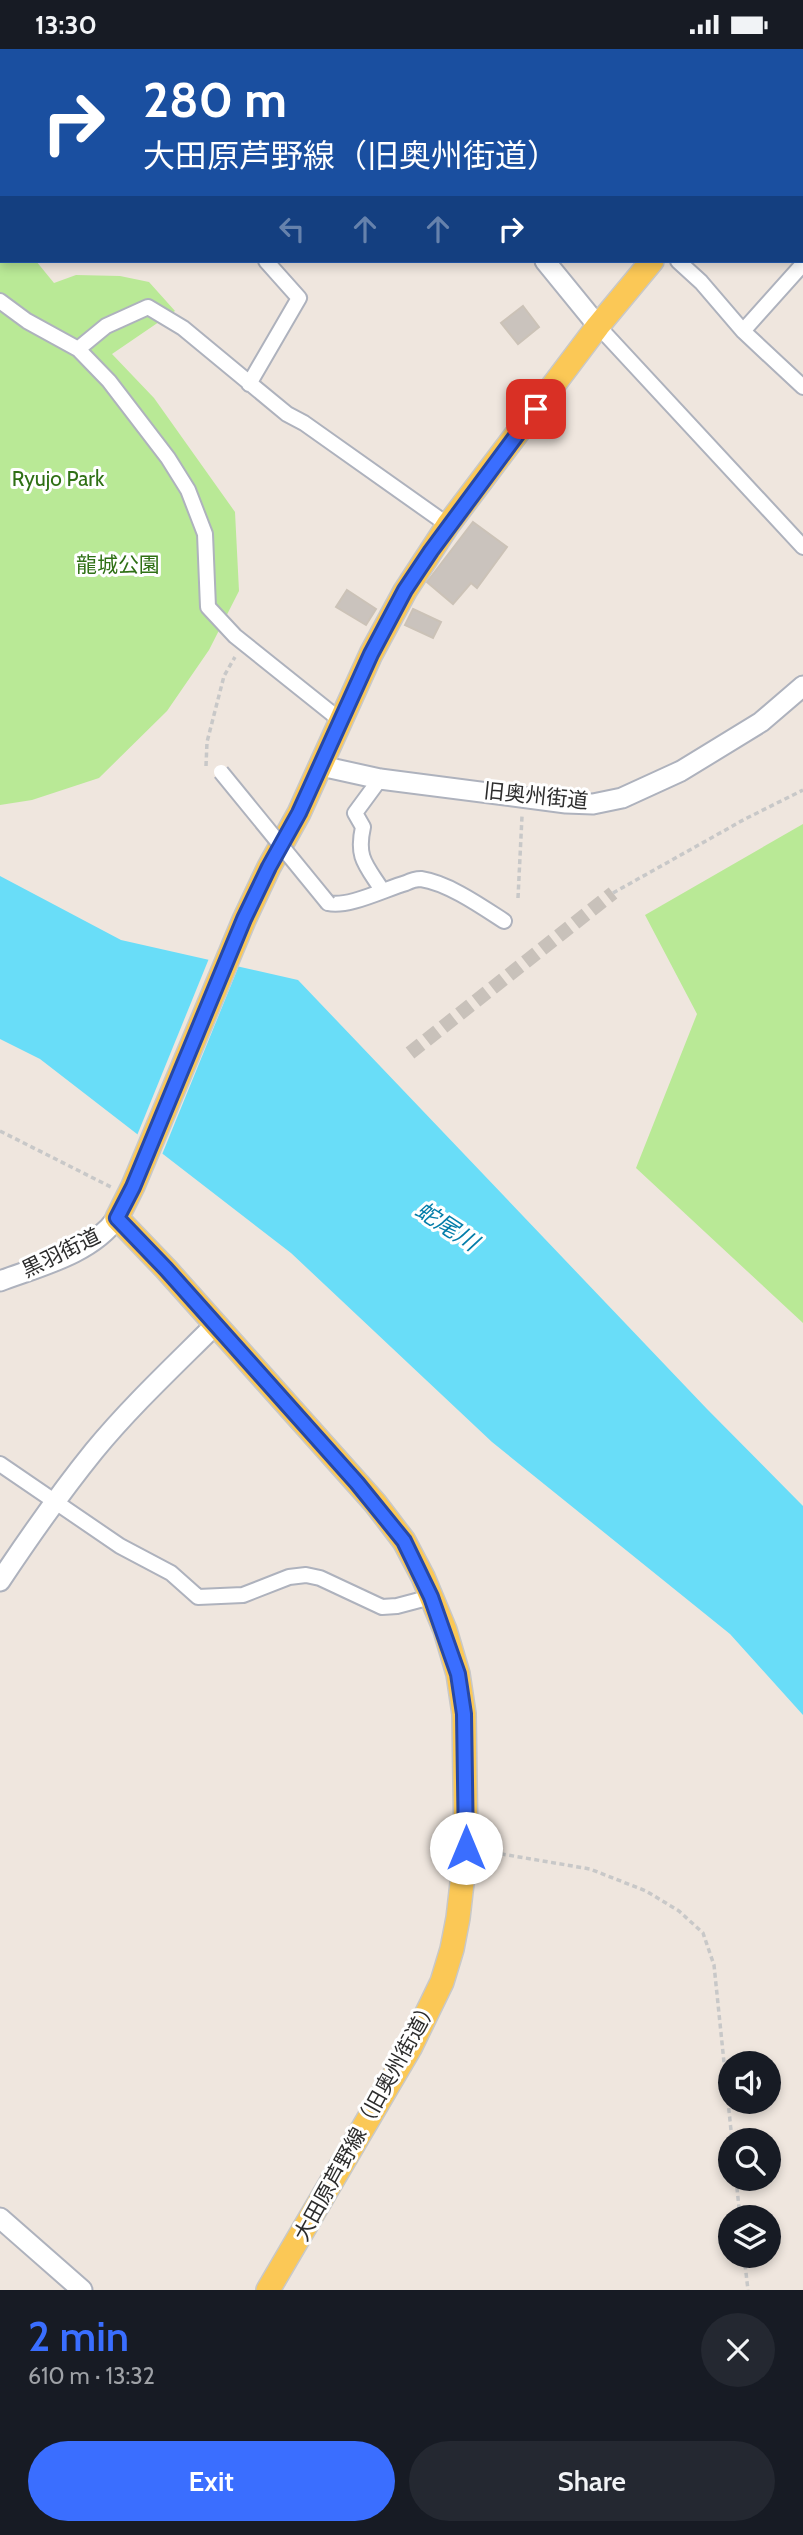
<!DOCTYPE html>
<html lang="en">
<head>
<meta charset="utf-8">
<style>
	body { margin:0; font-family:Cabin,"Noto Sans JP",sans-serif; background:#242831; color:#f1f3f6; height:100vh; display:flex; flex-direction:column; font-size:26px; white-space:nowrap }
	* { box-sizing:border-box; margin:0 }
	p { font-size:23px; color:#9ea1a6 }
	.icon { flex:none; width:38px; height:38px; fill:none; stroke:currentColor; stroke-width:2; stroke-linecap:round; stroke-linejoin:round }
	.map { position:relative; height:2241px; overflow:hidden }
	.details { display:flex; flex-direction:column; background:#171b24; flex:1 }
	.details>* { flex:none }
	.banner { position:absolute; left:0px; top:0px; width:803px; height:214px; box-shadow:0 4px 10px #0003; background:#1a4fa0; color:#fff; overflow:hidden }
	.fabs { position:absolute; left:718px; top:2002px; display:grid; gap:14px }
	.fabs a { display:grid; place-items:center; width:63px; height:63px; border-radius:50%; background:#171b24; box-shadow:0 4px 10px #0003; font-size:35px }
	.pin { position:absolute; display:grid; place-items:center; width:60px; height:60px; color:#fff; margin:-30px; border-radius:14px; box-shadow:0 4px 10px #0006 }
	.me { position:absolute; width:77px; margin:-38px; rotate:0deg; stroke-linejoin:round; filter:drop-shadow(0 0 5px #0008) }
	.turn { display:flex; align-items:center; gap:24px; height:147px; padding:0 28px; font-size:32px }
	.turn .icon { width:91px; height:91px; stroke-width:2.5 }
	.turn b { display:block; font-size:49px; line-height:60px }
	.lanes { display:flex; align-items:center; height:66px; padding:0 28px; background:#0003; justify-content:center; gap:35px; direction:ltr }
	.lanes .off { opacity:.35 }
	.round { display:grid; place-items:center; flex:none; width:74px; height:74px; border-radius:37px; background:#242831 }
	.headline { display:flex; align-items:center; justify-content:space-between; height:119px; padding:0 28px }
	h1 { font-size:42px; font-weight:600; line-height:52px; color:#3a6eff }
	.cta { display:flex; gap:14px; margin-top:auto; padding:14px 28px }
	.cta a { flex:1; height:80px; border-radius:42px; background:#3a6eff; color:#fff; font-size:28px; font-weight:600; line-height:80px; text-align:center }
	.cta a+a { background:#242831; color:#f1f3f6 }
	.status { display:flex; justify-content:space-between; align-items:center; height:49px; padding:0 35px; background:#171b24; direction:ltr }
	.status svg { height:19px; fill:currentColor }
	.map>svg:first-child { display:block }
	.green { fill:#b9e996 }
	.water { fill:#69ddf8 }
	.pier { fill:#efe6de }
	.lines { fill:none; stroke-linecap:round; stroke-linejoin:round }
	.stream { stroke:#69ddf8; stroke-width:5 }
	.building { fill:#cac3bd; stroke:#cbc2b7; stroke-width:2 }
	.street-tunnel { stroke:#c8c1ba; stroke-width:14; stroke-dasharray:14 7; stroke-linecap:butt }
	.street-casing { stroke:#aeb2bd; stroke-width:18 }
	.secondary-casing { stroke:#aeb2bd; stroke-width:23 }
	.primary-casing { stroke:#c8c8c8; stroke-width:26 }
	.path { stroke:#c8c8c8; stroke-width:3.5; stroke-dasharray:5 3.5; stroke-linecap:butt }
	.street { stroke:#fff; stroke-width:14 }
	.secondary { stroke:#fff; stroke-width:19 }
	.primary { stroke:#fbc856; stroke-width:23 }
	.street-bridge-casing { stroke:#aeb2bd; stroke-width:18; stroke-linecap:butt }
	.street-bridge { stroke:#fff; stroke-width:14 }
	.route-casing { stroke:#2648a6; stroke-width:18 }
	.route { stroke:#3a6eff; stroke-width:12 }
	.labels { text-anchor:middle; stroke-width:6; stroke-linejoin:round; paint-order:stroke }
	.park-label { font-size:21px; fill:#2f7015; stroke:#fff }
	.street-label { font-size:21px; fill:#2c2c2c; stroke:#fff }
	.water-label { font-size:23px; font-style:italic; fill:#037da9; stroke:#fff }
</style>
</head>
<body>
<div class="status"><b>13:30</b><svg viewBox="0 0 49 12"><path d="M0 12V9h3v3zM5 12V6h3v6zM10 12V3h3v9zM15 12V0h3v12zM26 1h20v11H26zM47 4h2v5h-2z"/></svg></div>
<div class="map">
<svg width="803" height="2241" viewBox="0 0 803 2241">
	<rect width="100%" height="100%" fill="#efe6de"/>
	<path class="green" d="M0,168L2,212H36L54,234L76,226L120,227L149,233L175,262L112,305L154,349L235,463L239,542L209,601L167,662L99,729L32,751L0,756Z
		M803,775V1274L636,1119L697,965L645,866Z"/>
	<path class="water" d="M0,827L121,891L298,931L707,1360L803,1457V1666L730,1585L492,1393L291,1204L40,1010L0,990Z"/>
	<path class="pier" d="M210,907L240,914L161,1108L136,1089Z"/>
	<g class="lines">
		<path class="stream" d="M733,0L735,2
			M802,46L803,48"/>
	</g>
	<path class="building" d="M523,257L539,278L518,295L501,274Z
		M473,473L507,498L477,539L471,534L453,555L427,533Z
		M347,541L376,560L366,576L336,558Z
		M413,560L441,573L433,589L405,576Z"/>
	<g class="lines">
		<path class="street-tunnel" d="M410,1004L613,844"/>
		<g class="street-casing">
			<path id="street" d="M239,0L241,2
				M746,0L748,2
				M70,2L72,0
				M428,2L430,0
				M802,36L803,37
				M0,66L2,65
				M678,212L701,233L743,282L803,338
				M0,252L27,272L78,300L109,332L168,409L188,441L205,485L208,558L235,587L340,671
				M598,277L803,498
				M743,282L803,215
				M78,300L106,277L148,258L183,279L287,365L304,374L448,476
				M249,335L299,249L266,212
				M380,730L355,764L363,778C356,809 366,816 382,841
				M328,854C348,859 385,840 406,834C410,832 416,830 421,830C448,834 481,857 504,872
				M0,1415L120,1497L171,1524L198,1548L243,1546L289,1528L306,1526L320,1529L382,1558L397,1557L431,1548"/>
		</g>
		<g class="secondary-casing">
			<path id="secondary" d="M369,0L371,2
				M545,212L598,277
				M321,717L380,730L566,754L593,755L622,749L681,722L761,673L803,637
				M0,1232C40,1217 91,1205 117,1169
				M0,1532C30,1487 60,1444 94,1402C131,1357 174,1317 216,1275
				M0,2169L82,2241"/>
		</g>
		<g class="primary-casing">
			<path id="primary" d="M802,19L803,17
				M268,2241L410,1999L442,1933L452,1900L458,1869L466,1799L464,1665L458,1625L445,1581L423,1528L404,1492L375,1454L166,1220L117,1169L133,1137L244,871L269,818L299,764L371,605L405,542L448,476L598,277L652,212"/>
		</g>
		<path class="path" d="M206,717L207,693L224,627L235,608
			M613,844L745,770L803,741
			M518,849L522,767
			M0,1082L111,1138
			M484,1802L590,1820L646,1842L679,1862L703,1884L714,1916L732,2091
			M736,2130L740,2168
			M744,2207L748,2241"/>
		<use href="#street" class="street"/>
		<use href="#secondary" class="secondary"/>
		<use href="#primary" class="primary"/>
		<g class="street-bridge-casing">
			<path id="street-bridge" d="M221,723L328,854"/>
		</g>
		<use href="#street-bridge" class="street-bridge"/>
	</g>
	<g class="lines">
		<g class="route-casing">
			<path id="route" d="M466,1799L464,1665L458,1625L431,1548L404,1492L357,1434L166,1220L117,1169L133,1138L244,870L269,818L299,764L371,605L405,541L431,502L536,360"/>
		</g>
		<use href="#route" class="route"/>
	</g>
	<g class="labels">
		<g class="park-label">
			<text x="58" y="437">Ryujo Park</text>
			<text x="118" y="523">龍城公園</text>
		</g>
		<g class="street-label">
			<text transform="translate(536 747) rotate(6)" y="7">旧奥州街道</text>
			<text transform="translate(61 1204) rotate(-26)" y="7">黒羽街道</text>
			<text transform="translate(366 2071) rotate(-61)" y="7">大田原芦野線（旧奥州街道）</text>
		</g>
		<g class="water-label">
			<text transform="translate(447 1177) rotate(33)" y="8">蛇尾川</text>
		</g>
	</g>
</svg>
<div class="fabs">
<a><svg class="icon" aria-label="sound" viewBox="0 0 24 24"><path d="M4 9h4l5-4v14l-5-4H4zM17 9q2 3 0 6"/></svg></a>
<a><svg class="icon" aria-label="search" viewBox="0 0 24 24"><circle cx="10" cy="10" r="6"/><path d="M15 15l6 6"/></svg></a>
<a><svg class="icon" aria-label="layers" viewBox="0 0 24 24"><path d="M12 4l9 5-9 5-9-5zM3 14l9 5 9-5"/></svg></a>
</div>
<div class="pin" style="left:536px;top:360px;background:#d93025"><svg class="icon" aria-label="arrive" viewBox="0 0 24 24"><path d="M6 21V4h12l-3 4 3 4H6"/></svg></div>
<svg class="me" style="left:466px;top:1799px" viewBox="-20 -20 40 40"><circle r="19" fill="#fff"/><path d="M0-13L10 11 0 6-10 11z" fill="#3a6eff"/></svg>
<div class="banner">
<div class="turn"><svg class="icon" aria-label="right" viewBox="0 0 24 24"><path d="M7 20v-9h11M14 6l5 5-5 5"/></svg><div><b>280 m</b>大田原芦野線（旧奥州街道）</div></div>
<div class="lanes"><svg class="icon off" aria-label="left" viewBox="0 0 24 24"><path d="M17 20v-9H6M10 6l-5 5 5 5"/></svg><svg class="icon off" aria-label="ahead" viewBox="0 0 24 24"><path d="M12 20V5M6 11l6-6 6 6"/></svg><svg class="icon off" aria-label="ahead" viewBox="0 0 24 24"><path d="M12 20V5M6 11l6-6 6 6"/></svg><svg class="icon" aria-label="right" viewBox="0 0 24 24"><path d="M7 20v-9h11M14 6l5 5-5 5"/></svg></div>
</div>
</div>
<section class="details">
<div class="headline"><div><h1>2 min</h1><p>610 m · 13:32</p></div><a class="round"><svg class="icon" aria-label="close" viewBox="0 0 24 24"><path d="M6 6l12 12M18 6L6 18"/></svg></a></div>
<div class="cta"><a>Exit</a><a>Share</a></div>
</section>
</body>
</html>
